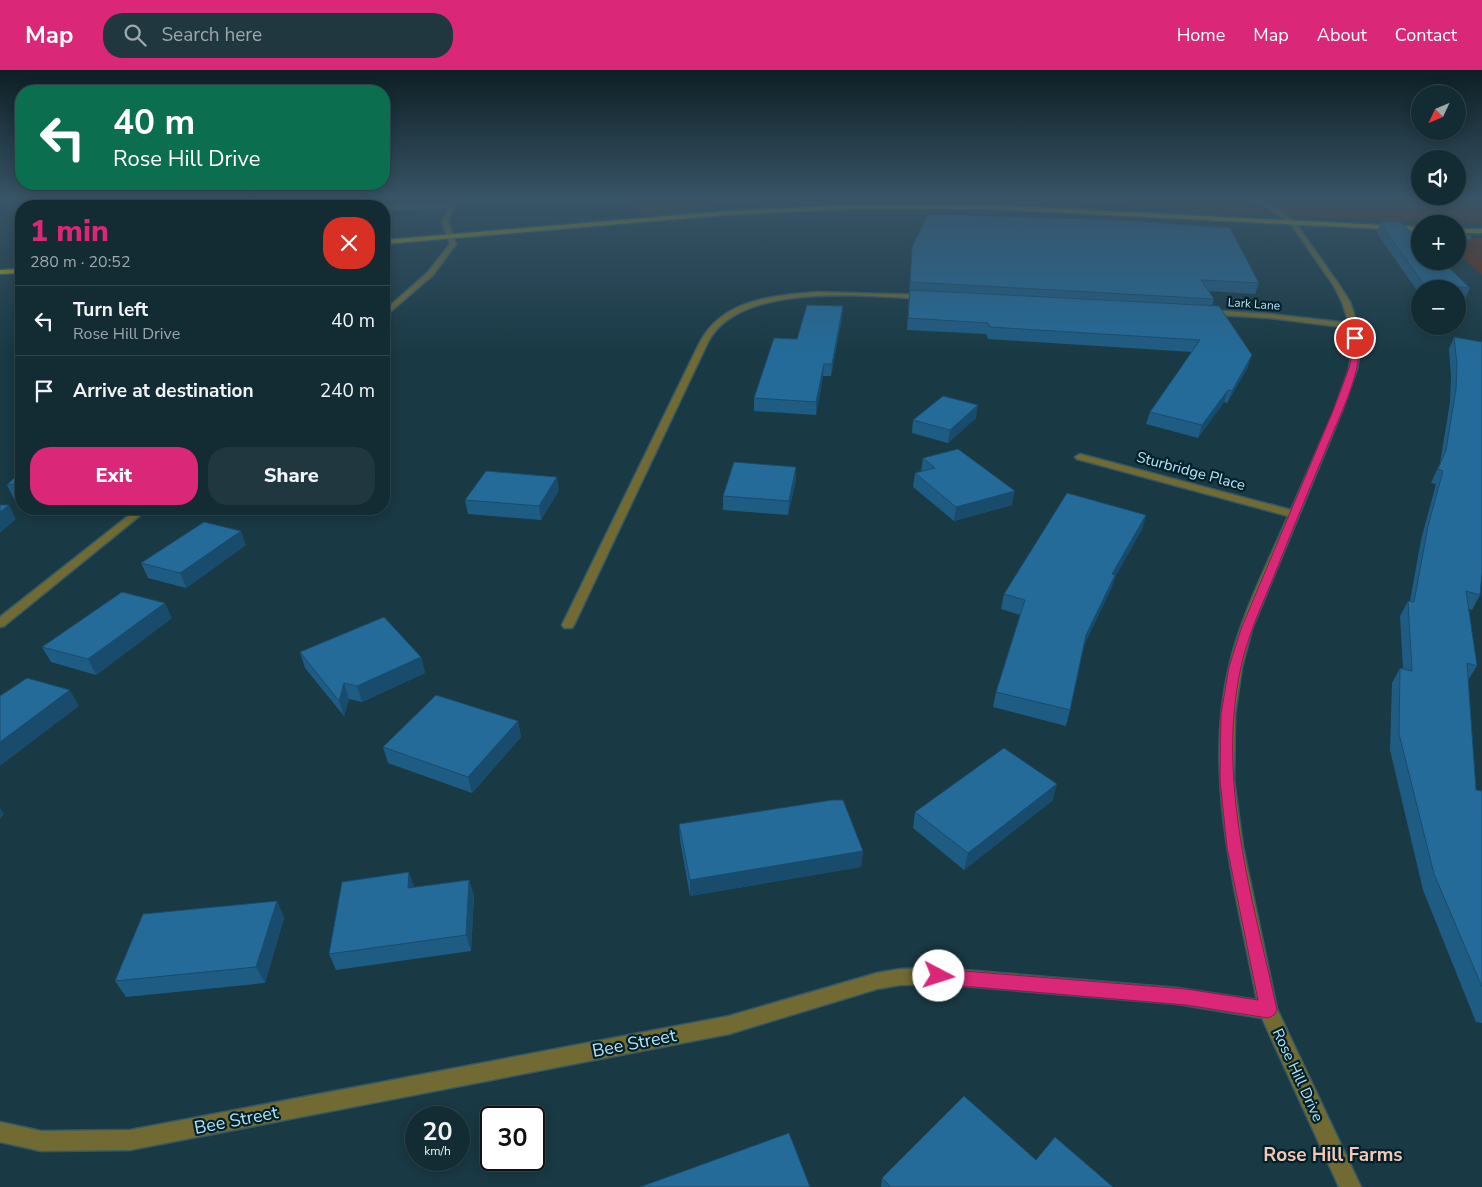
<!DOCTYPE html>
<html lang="en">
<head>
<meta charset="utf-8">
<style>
	body { margin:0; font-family:"Nunito Sans",sans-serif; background:#20373f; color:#f1f3f6; height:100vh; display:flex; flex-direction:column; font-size:19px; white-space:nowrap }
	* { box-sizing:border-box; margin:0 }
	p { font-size:16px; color:#9da7ac }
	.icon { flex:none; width:28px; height:28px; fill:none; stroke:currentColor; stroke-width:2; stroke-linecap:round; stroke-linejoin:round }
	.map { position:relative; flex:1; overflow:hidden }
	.sheet { position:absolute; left:15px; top:130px; width:375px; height:315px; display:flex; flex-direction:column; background:#132b33; border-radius:20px; box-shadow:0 2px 12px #0003,0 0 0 1px #32474e }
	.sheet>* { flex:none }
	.hud { position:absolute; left:15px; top:15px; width:375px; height:105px; border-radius:20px; box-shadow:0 2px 12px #0003,0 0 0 1px #32474e; background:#0b6e4f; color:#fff; overflow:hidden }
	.needle { width:32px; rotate:226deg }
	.buttons { position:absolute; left:1411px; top:15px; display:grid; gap:10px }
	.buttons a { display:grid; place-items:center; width:55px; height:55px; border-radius:50%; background:#132b33; box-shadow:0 2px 12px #0003,0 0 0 1px #32474e; font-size:25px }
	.speed { position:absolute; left:405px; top:1036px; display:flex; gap:10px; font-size:25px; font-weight:700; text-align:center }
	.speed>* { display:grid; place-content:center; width:65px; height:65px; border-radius:50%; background:#132b33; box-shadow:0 2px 12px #0003,0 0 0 1px #32474e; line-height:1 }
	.speed small { font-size:12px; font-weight:400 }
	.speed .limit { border:2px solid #111; border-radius:8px; background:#fff; color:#111 }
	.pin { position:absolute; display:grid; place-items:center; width:42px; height:42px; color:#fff; margin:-21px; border:2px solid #fff; border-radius:50%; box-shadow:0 1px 5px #0007 }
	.me { position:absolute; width:55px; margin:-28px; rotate:95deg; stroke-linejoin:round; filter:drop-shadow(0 0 4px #0008) }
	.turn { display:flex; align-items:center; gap:18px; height:105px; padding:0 15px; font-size:22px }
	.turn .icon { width:65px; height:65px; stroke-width:2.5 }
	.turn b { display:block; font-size:35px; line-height:42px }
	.round { display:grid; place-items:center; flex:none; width:52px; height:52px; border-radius:20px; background:#20373f }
	.overview { display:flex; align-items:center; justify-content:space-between; height:85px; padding:0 15px }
	h1 { font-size:30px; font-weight:800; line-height:38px; color:#db2777 }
	.button { display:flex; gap:10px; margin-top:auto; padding:10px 15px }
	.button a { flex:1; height:58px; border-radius:20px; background:#db2777; color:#fff; font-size:20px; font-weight:800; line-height:58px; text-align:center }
	.button a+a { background:#20373f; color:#f1f3f6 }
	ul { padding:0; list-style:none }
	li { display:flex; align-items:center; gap:15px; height:70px; padding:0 15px; border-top:1px solid #32474e }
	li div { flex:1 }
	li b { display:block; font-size:19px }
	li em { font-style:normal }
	header { display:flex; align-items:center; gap:30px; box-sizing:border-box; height:70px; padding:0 25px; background:#db2777; color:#fff }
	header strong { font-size:24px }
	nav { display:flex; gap:28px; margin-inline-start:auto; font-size:18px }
	.search { width:350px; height:45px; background:#20373f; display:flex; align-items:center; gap:12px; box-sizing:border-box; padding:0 18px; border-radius:20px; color:#9da7ac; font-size:19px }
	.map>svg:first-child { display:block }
	.green { fill:#6b2a0b }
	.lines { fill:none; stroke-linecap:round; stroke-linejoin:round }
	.minor-casing { stroke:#355864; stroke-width:3 }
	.major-casing { stroke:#355864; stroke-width:3 }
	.minor { fill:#716a33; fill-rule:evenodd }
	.major { fill:#ae9e05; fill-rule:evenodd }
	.wall { fill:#1f5c84 }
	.shaded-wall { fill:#194b6c }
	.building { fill:#246b9a; stroke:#194b6c }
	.route { fill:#db2777; stroke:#8e194d }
	.labels { text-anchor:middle; stroke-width:4.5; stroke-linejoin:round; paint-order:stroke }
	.far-street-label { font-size:12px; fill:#b6e4f5; stroke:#00202a }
	.street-label { font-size:15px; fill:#b6e4f5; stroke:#00202a }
	.near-street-label { font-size:18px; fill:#b6e4f5; stroke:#00202a }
	.near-neighbourhood-label { font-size:19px; font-weight:bold; fill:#f5c6b4; stroke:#00202a }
</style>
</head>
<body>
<header>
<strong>Map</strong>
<div class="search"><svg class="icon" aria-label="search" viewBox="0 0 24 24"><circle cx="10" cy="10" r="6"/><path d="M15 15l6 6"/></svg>Search here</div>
<nav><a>Home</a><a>Map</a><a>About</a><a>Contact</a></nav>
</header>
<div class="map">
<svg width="1482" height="1117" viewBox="0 0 1482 1117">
	<rect width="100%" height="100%" fill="#193944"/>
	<path class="green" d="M325,130H418L384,138V136H347Z
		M631,130H874L778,132L640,143Z
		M952,130H1482V153C1305,152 1129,132 952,130Z
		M1482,168V205L1458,184V169Z"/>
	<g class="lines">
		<g class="minor-casing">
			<path id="minor" d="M205,130H212L235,136H226Z
				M452,130H457L448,151L456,174L433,205L384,247V241L428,202L450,174L442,151L449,137L384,140V136L451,133Z
				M1248,130H1255L1271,135L1295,152L1340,216L1350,232L1358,256L1360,281L1357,299L1342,341L1252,559L1242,597L1235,644L1234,710L1243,777L1277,939L1361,1117H1339L1262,948L1178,934L939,914L900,915L877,919L729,964L130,1080L41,1081L0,1072V1052L41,1061L130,1060L729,946L877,903L900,899L939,898L1178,918L1257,930C1236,821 1203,707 1229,597C1241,545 1267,495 1288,446L1077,389L1075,387L1080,384L1291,440L1334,341L1349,299L1352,281L1350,258L1270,248L1204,244L1203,242L1207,240L1270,244L1349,253L1342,232L1334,216L1291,154L1267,137Z
				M1462,160H1466L1463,165L1470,167V169L1458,167V163Z
				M816,222L925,225L929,227L925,229C867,226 740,211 708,272L574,555L572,558H564L562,555L700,272C723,229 773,226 816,222Z
				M137,439H148L4,556L0,557V547Z"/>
		</g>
		<g class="major-casing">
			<path id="major" d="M848,135H990L1420,157V161L990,139H848L726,145L384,174V170L726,141Z
				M1458,159H1482V163H1458Z
				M21,199V203L0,204V200Z"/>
		</g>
		<use href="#minor" class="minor"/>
		<use href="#major" class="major"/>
	</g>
	<path class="wall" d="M1380,153L1470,218L1465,229L1458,228V219H1420V225L1377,163Z
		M912,177L1259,213L1255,224L1209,221L1214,229L1212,236L1248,297L1227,333L1224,332L1198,368L1146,354L1150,342L1192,282L988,269L986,264L907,260Z
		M842,248L831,306H823L816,345L754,341V328L797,269Z
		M1454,267L1480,525L1472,540L1469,539L1477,596L1468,610L1476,720L1482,721V953L1476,952L1423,820L1390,680L1392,613L1400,598H1403L1400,546L1408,531H1410L1421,470L1436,414L1431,413L1440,393L1450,332L1451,307L1449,279Z
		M976,348L948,373L912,363L913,350Z
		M923,388L1012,435L954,451L913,417L915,403L921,402Z
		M21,401V428L14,429L7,415Z
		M796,410L788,445L723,440V426Z
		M559,420L541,450L468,444L465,430Z
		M1146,445L1142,459L1115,507L1111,519L1083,577L1070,640L1066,656L993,637L996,622L1020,545L1001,539L1004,524Z
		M246,475L186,518L148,508L141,493Z
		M172,548L96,605L51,592L42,577Z
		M300,582L421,587L425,603L362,632L349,629L344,646L305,598Z
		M518,651L521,667L472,723L388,693L383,677Z
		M1053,730L964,800L913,758L915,742Z
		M679,754L863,781L861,797L690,826L680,770Z
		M469,810L474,826L471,881L336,900L329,884L414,818Z
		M277,831L284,848L265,913L126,927L115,911Z
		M1036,1090L1113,1117H881L882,1108Z"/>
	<path class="shaded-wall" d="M843,236L842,248L831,306L832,294Z
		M1252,285L1248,297L1227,333L1232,321Z
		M824,294L823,306L816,345V332Z
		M1228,320L1224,332L1198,368L1202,355Z
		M978,335L976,348L948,373L950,360Z
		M796,397V410L788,445L789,431Z
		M557,407L559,420L541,450L539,436Z
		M1015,421L1012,435L954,451L956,437Z
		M9,435L16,449L0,463V442Z
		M1146,445L1142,459L1115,507L1111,519L1082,580L1086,565L1112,504Z
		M241,461L246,475L186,518L180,503Z
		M165,533L172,548L96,605L88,589Z
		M421,587L425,603L362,632L357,616Z
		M344,613L349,629L344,646L339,631Z
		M70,620L79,636L0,696V672Z
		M518,651L521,667L472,723L468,707Z
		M1057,714L1053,730L964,800L968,783Z
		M0,738L4,744L0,749Z
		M863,781L861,797L690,826V810Z
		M409,802L415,818H408Z
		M469,810L474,826L471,881L466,865Z
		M277,831L284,848L265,913L256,897Z"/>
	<path class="building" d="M96,130H161L169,136H91Z
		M928,144L1116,150L1230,158L1259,213L1201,210L1214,229L910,212L912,177Z
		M1383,151L1400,152L1420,171V191H1442L1470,218L1424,214L1380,153Z
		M910,220L1219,236L1252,285L1232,321L1228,320L1202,355L1150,342L1200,270L990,257L988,253L908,248Z
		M807,235L843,236L832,294H824L816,332L754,328L774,268L797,269Z
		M1454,267L1482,272V502L1480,525L1466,521L1477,596L1467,593L1476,720L1482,721V917L1434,804L1399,664L1400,598L1412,601L1408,531L1414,532L1428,456L1443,401L1438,399L1446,380L1456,319L1457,295Z
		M943,326L978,335L950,360L913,350Z
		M958,379L1015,421L956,437L915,403L935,398L923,388Z
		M734,392L796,397L789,431L723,426Z
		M21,401V414L7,415Z
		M486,401L557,407L539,436L465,430Z
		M1067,423L1146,445L1112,504L1115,505L1086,565L1070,640L996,622L1025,530L1004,524Z
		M0,435H9L0,442Z
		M204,452L241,461L180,503L141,493Z
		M122,522L165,533L88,589L42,577Z
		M384,547L421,587L357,616L344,613L339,631L300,582Z
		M27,608L70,620L0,672V626Z
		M436,625L518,651L468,707L383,677Z
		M1004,678L1057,714L968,783L915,742Z
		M832,730H843L863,781L690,810L679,754Z
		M409,802L408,818L469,810L466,865L329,884L342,812Z
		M277,831L256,897L115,911L143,844Z
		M964,1026L1036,1090L1055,1067L1113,1117H891L882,1108Z
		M789,1063L810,1117H640Z"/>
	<linearGradient id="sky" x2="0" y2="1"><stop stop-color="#0e1f25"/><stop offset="0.45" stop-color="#385467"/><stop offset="1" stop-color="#385467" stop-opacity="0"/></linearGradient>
	<rect width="1482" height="286" fill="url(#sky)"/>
	<path class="route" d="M1353,267L1359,268C1362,303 1342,340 1329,372C1311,415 1293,458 1276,501C1263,533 1248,564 1241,597C1216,711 1253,829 1277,940L1274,945L1268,948L1186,935L939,914L933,911L931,906L933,901L939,899L1186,919L1258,930L1227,777L1220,710L1221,644L1229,597L1241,559L1333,341L1349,298L1353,281Z"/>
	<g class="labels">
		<g class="far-street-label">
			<text transform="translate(1254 234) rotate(4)" y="4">Lark Lane</text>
		</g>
		<g class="street-label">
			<text transform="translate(1191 401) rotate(15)" y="5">Sturbridge Place</text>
			<text transform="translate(1298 1005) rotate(65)" y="5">Rose Hill Drive</text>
		</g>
		<g class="near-street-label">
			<text transform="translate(634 973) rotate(-11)" y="6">Bee Street</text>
			<text transform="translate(236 1050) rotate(-11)" y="6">Bee Street</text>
		</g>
		<g class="near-neighbourhood-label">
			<text x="1333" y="1091">Rose Hill Farms</text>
		</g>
	</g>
</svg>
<div class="buttons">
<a><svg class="needle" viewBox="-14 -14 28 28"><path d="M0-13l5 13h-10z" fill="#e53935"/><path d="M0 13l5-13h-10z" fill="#9da7ac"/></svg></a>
<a><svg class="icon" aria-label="sound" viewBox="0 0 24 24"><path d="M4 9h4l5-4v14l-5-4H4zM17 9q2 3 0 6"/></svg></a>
<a>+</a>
<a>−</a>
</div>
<div class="speed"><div>20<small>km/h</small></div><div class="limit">30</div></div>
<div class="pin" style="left:1355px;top:268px;background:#d93025"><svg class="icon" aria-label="arrive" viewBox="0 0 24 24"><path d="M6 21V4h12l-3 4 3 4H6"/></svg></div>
<svg class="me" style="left:939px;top:906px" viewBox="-20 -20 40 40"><circle r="19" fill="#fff"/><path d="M0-13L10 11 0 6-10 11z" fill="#db2777"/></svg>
<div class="hud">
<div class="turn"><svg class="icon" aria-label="left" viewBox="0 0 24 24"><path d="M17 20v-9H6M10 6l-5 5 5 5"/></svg><div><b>40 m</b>Rose Hill Drive</div></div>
</div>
<section class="sheet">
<div class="overview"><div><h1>1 min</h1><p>280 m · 20:52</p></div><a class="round" style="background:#d93025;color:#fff"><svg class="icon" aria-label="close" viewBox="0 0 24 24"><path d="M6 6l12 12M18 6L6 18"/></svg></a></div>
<ul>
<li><svg class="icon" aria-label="left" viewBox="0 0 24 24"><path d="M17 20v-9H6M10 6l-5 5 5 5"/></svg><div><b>Turn left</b><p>Rose Hill Drive</p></div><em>40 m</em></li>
<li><svg class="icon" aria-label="arrive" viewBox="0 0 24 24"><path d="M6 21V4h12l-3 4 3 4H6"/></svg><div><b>Arrive at destination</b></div><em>240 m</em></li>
</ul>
<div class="button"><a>Exit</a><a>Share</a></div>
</section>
</div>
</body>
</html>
